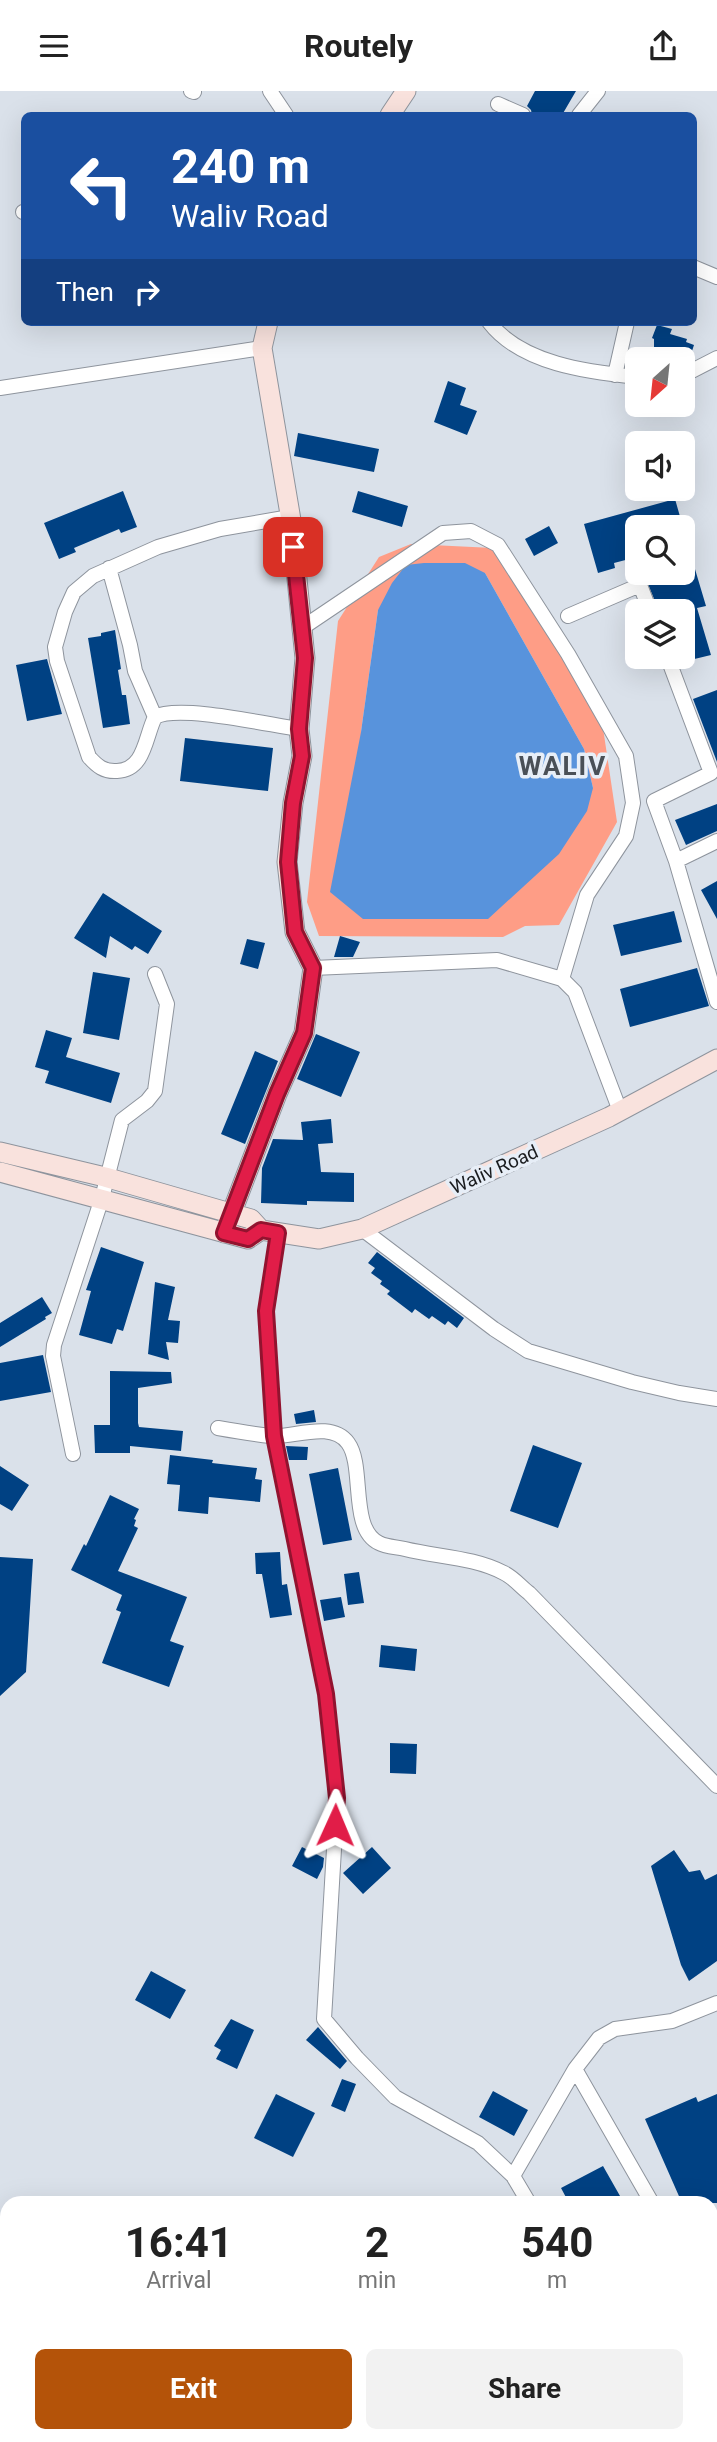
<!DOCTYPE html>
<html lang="en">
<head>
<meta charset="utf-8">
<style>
	body { margin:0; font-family:Roboto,sans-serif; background:#f2f2f2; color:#222; height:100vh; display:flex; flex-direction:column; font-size:26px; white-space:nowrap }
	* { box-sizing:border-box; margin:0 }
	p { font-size:23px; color:#767676 }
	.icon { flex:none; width:38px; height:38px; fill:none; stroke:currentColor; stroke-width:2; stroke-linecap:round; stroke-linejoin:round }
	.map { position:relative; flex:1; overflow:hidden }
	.panel { position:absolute; left:0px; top:2105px; width:718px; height:247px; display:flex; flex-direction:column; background:#fff; border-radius:21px 21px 0 0; box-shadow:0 7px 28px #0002 }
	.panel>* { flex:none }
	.hud { position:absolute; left:21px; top:21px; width:676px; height:214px; border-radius:10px; box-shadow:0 7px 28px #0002; background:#1a4fa0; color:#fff; overflow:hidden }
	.needle { width:46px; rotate:207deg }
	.controls { position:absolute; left:625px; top:256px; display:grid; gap:14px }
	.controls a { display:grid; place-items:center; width:70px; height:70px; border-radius:10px; background:#fff; box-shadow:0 7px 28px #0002; font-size:35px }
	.pin { position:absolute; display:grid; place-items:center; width:60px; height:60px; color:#fff; margin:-30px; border-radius:14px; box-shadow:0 4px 10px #0006 }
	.me { position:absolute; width:77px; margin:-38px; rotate:1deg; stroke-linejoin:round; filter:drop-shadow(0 0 5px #0008) }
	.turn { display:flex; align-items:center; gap:24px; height:147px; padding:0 35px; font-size:32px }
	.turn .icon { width:91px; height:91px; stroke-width:2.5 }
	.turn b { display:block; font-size:49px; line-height:60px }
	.then { display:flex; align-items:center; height:66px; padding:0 35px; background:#0003; gap:14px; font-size:26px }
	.eta { display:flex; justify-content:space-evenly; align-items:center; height:119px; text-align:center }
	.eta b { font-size:42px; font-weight:700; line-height:49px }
	.button { display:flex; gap:14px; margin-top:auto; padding:14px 35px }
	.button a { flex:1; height:80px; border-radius:10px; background:#b45309; color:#fff; font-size:28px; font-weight:700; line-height:80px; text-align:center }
	.button a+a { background:#f2f2f2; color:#222 }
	header { display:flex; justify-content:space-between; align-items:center; height:91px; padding:0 35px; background:#fff; font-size:32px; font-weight:700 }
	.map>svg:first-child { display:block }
	.green { fill:#fe9d86; fill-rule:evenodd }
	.water { fill:#5893dc }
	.building { fill:#004183 }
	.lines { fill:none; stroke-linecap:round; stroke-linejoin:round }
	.street-casing { stroke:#8e949d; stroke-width:16 }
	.secondary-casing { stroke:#8e949d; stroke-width:21 }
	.street { stroke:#fff; stroke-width:14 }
	.secondary { stroke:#f9e2dd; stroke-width:19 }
	.route-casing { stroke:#92132f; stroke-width:18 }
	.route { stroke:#e11d48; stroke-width:12 }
	.labels { text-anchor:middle; stroke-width:7; stroke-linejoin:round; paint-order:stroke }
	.street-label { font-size:19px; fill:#1a1c1f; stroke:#e7eef7 }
	.district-label { font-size:26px; font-weight:bold; letter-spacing:2px; fill:#4a5057; stroke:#e7eef7 }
</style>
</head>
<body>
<header><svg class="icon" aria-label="menu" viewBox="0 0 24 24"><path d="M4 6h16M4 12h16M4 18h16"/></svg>Routely<svg class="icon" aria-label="share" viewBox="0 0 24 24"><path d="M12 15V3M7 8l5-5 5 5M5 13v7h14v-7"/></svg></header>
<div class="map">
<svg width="717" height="2351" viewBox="0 0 717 2351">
	<rect width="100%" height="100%" fill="#dae1ea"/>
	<path class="green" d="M411,453L493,457L542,527L603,637L617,731L559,834L525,835L503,846L319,845L307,811L338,530L379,466ZM485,482L584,658L593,697L361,641L378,519Z"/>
	<path class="water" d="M424,472H465L485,482L584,658L593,697L587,720L559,763L488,828H363L330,801L361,641L378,519L392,492L406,474Z"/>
	<path class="building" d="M535,0H576L562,24H532L531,19L527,15Z
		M657,234L672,238L670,243L687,248L686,251L694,254L689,269L654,259V248L652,247Z
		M448,290L466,297L460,314L477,320L467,344L434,331Z
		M298,342L379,358L374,381L294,365Z
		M123,400L137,436L121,442L119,438L74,457L76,461L59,468L44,432Z
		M358,400L408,415L402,436L352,421Z
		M675,408L683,436H637V466L614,472L615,477L598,482L584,433Z
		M549,435L558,452L534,465L525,448Z
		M682,448H686L706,515L697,517L711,564L682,571V520H659L643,481H682Z
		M115,539L121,578L118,579L122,604H126L130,633L103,637L88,547L101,545V542Z
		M47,568L62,623L27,630L16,574Z
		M717,599V671L693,608Z
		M185,647L273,657L268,700L180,690Z
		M717,713V740L686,754L675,729Z
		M717,790V828L701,799Z
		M103,802L162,840L148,863L135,855L132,859L110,845L106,867L74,847Z
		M674,820L682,851L621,865L613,834Z
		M340,845L360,851L353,866H334Z
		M247,848L265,852L258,878L240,873Z
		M697,877L709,915L630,936L620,898Z
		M93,881L130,887L119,949L83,942Z
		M46,939L72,947L66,966L120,982L111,1012L45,992L49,980L35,976Z
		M316,943L360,961L341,1006L297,988Z
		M255,960L278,970L245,1053L221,1043Z
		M331,1028L333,1052L318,1053L321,1081L354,1082V1111L307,1110V1114L261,1112L262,1077L273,1048L303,1049L301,1031Z
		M101,1156L144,1171L123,1240L117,1238L112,1253L79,1244L91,1200L86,1199Z
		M377,1161L464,1227L457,1237L448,1230L445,1234L432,1225L429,1228L415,1218L412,1222L387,1203L390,1200L380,1193L382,1190L371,1182L375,1177L368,1172Z
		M155,1191L175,1196L168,1229L180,1230L178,1252L166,1251L169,1269L148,1263Z
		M42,1206L52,1222L45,1226L46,1228L0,1256V1232Z
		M43,1264L51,1301L0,1310V1272Z
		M110,1280L171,1281L172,1292L138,1297V1332L139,1336L183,1340L181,1360L130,1355V1362H95L94,1334H110Z
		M314,1319L316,1331L296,1333L294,1323Z
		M533,1354L582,1372L558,1437L510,1420Z
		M286,1355L308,1356L307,1369H289Z
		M170,1364L213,1369L212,1372L257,1377L255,1388L262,1389L260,1411L209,1406L208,1423L178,1420L180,1394L167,1393Z
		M0,1375L29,1394L12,1420L0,1413Z
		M338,1377L352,1449L323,1454L309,1383Z
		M110,1404L139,1418L134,1428L136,1429L134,1435L138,1437L118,1480L187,1506L170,1550L184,1555L169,1596L102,1572L121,1521L116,1519L122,1504L71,1479L84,1453L86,1455Z
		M280,1461L282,1494L287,1493L292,1524L270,1527L262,1483H256L255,1462Z
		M0,1466L33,1468L26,1581L0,1605Z
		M359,1481L364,1512L348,1514L344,1483Z
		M341,1506L345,1526L324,1530L320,1509Z
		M381,1554L417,1558L415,1580L379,1576Z
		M390,1652L417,1653L416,1683L390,1682Z
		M302,1756L324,1767L323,1776L317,1788L292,1775Z
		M372,1756L391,1777L363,1803L343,1782Z
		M674,1759L689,1781L700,1779L705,1789L717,1783V1870L689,1890L681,1874L651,1775Z
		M151,1880L186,1899L170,1928L135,1909Z
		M231,1928L254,1939L237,1978L216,1968L221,1959L214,1955Z
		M318,1936L347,1970L340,1978L306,1949Z
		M342,1988L356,1993L345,2021L331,2015Z
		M493,2000L528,2019L514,2045L479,2026Z
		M276,2003L315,2022L293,2066L254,2047Z
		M717,2003V2112H682L645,2028L696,2006L698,2011Z
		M603,2075L624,2112H569L561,2097Z"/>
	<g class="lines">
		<g class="street-casing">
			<path id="street" d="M191,0L194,1
				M270,0L286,24
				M498,13L523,24
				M579,24L598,0
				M23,121H24
				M693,176L717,186
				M489,231C521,273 588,281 637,286
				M615,284L627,231
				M682,285L717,267
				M0,297L262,257
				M290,426L220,438L158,456L93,485L74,501L65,521L55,556L57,570L89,666C97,675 104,681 117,680C145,679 145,646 155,626C179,613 269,634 299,638
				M109,477L130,554L135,580L155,626
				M568,525L640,494L650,520
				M302,537L443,442L471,440L498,454L568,563L626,665L633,712L626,745L587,804L562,888
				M667,565L711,682L654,710L676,770L717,911
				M676,770L717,750
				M313,877L497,869L562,888L575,901L620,1020
				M362,1138L494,1238L528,1260L632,1291L679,1302L717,1308
				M278,1142L266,1220L274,1345L326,1603L337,1707L324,1928L357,1967L395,2006L478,2052L513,2085L529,2112
				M218,1337C235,1340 253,1343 271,1345C293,1347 331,1329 348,1352C365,1375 349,1438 379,1452C386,1456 397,1456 405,1458C437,1466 474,1466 504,1482C513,1486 521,1496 529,1502L717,1695
				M73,1363L53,1265L54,1254L102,1107L122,1029L147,1010L155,1000L167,913L155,883
				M575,1978L652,2112
				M513,2085L575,1978L599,1947L615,1938L672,1930L717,1912
				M710,2203L717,2205
				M657,2345L660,2351
				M355,2351L361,2345"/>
		</g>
		<g class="secondary-casing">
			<path id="secondary" d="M390,24L406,0
				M0,1061L105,1086L251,1128L261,1139L319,1148L362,1138L609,1026L717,968
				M0,1081L248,1148L261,1139
				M224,1142L277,1003L304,942L313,877L295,841L287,771L293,712L302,665L299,638L305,567L291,429L262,257L268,231"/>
		</g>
		<use href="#street" class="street"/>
		<use href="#secondary" class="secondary"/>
	</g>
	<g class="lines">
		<g class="route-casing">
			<path id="route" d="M293,456L305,567L299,638L302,665L293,712L288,771L295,841L313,877L304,942L277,1003L224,1142L248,1148L261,1139L278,1142L266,1220L274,1345L326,1603L337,1707L335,1734"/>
		</g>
		<use href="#route" class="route"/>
	</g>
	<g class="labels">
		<g class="street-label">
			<text transform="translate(494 1078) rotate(-24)" y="7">Waliv Road</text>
		</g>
		<g class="district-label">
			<text x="563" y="684">WALIV</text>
		</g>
	</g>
</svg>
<div class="controls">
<a><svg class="needle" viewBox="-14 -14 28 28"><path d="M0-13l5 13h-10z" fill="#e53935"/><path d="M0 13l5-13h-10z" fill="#767676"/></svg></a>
<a><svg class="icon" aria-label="sound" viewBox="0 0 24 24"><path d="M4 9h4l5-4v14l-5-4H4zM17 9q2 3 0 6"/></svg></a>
<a><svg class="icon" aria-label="search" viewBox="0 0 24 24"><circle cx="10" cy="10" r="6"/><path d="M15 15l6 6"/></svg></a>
<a><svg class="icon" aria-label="layers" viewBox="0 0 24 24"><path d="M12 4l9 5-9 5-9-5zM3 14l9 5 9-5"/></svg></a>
</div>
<div class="pin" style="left:293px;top:456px;background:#d93025"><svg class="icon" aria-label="arrive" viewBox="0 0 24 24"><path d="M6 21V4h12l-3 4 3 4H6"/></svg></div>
<svg class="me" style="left:335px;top:1734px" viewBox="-20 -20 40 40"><path d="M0-17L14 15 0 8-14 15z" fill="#e11d48" stroke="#fff" stroke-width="4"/></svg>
<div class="hud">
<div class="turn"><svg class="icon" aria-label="left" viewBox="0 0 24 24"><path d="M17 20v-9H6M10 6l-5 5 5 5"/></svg><div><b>240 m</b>Waliv Road</div></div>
<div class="then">Then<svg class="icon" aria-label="right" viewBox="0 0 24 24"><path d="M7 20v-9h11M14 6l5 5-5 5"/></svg></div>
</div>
<section class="panel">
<div class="eta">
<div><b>16:41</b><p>Arrival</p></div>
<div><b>2</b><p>min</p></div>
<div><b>540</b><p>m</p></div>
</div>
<div class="button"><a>Exit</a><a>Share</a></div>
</section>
</div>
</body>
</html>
